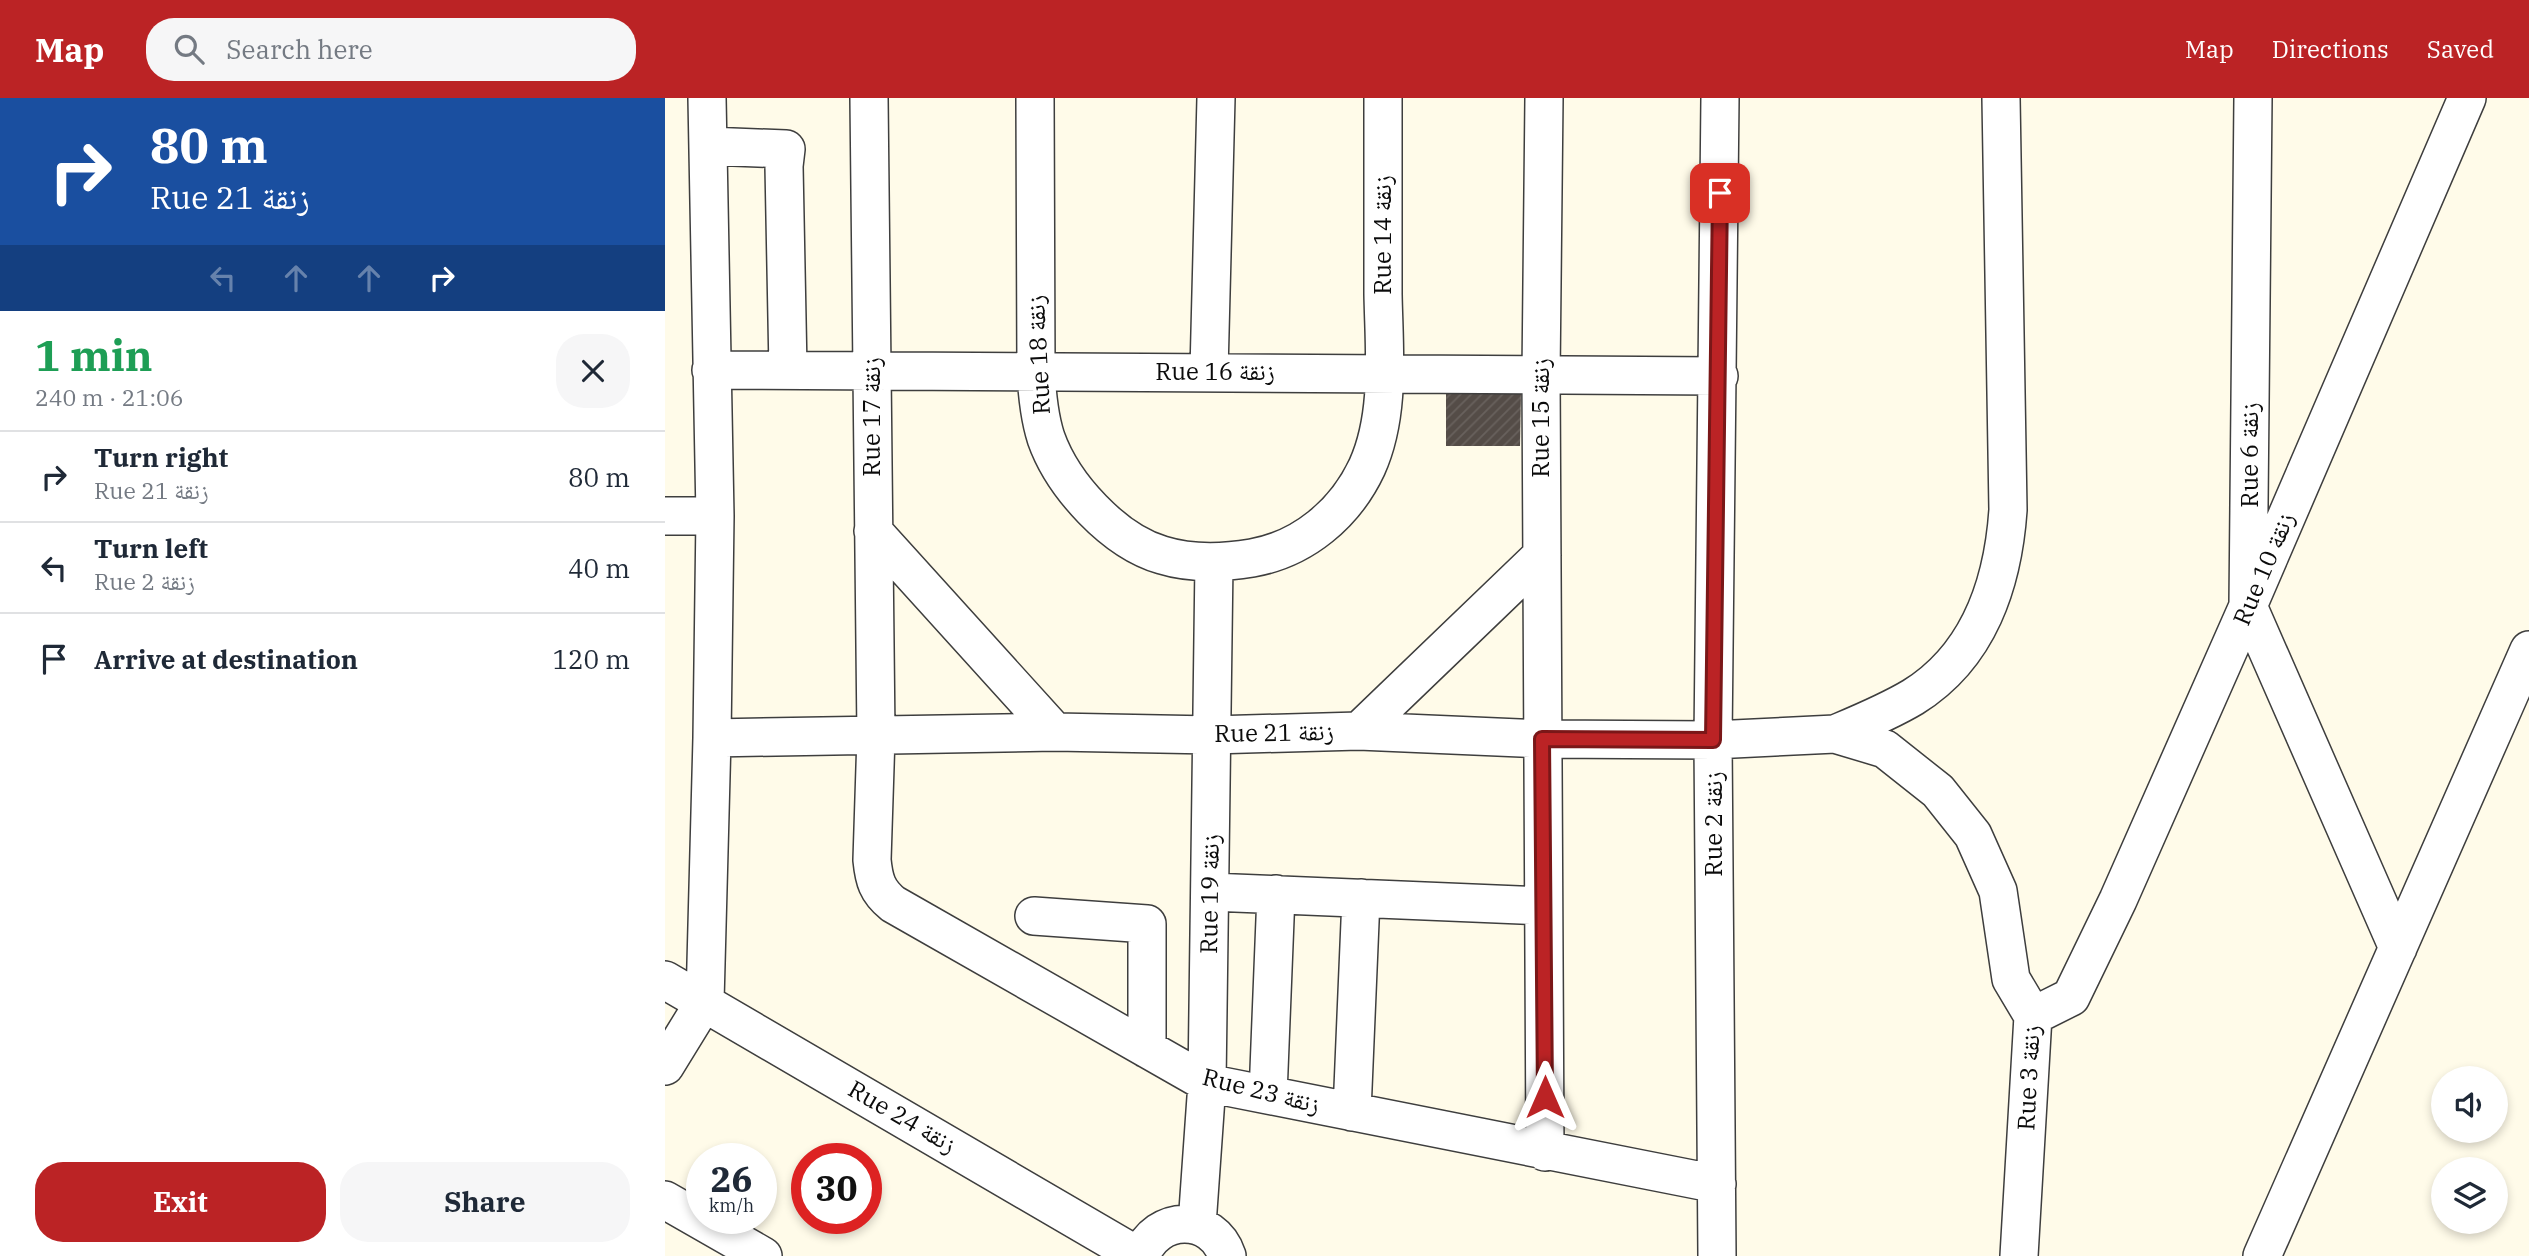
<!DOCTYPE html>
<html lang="en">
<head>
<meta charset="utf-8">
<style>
	body { margin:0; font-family:"IBM Plex Serif","Noto Naskh Arabic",serif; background:#f6f6f7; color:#1f2937; height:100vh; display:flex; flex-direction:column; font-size:26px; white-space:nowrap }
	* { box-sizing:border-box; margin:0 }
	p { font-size:23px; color:#747a83 }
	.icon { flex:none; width:38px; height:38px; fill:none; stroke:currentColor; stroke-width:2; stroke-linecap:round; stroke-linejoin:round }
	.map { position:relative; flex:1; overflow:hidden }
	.details { display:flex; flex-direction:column; background:#fff; width:665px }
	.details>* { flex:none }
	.guide { background:#1a4fa0; color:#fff; overflow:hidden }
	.controls { position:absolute; left:1766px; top:968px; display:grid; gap:14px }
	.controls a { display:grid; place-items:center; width:77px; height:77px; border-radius:50%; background:#fff; box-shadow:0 4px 10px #0003; font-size:35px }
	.speed { position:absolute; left:21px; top:1045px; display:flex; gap:14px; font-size:35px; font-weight:700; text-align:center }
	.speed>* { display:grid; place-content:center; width:91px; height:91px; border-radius:50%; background:#fff; box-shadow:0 4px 10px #0003; line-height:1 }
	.speed small { font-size:18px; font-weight:400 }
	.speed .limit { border:10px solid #d22; background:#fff; color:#111 }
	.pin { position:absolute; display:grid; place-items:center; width:60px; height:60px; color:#fff; margin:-30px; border-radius:14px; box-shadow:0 4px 10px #0006 }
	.me { position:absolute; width:77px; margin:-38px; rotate:0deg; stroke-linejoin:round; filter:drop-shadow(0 0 5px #0008) }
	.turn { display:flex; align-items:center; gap:24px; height:147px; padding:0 35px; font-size:32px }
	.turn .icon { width:91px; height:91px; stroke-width:2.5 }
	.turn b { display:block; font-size:49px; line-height:60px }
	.lanes { display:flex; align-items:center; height:66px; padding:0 35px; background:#0003; justify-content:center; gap:35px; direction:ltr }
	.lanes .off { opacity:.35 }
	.round { display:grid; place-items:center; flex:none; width:74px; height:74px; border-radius:28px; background:#f6f6f7 }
	.head { display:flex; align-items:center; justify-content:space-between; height:119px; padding:0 35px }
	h1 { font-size:42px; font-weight:700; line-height:52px; color:#1e9e55 }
	.button { display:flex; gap:14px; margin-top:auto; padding:14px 35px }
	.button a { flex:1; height:80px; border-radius:28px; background:#bb2325; color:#fff; font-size:28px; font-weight:700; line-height:80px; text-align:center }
	.button a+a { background:#f6f6f7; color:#1f2937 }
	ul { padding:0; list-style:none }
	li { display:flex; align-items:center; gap:21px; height:91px; padding:0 35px; border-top:2px solid #e0e1e3 }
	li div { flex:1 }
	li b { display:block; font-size:26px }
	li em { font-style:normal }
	header { display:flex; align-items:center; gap:42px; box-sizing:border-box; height:98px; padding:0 35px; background:#bb2325; color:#fff }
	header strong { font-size:33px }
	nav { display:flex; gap:38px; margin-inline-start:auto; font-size:24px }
	.search { width:490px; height:63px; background:#f6f6f7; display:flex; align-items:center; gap:18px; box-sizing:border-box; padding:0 24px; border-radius:28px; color:#747a83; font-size:26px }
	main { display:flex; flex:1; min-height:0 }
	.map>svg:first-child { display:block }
	.building { fill:url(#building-hatch) }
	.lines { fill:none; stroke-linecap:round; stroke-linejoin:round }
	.minor-casing { stroke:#3e3e3e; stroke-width:40 }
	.minor { stroke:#fff; stroke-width:37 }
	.route-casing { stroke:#7a1718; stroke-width:18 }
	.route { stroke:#bb2325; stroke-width:12 }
	.labels { text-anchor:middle; stroke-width:7; stroke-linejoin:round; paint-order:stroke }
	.street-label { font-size:24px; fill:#0b0b0b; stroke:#fff }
</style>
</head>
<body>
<header>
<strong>Map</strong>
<div class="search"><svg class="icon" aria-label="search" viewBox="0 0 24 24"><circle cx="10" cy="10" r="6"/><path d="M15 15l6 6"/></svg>Search here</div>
<nav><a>Map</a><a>Directions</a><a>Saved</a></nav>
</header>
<main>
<section class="details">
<div class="guide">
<div class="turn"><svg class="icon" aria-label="right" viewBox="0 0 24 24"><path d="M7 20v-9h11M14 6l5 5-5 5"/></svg><div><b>80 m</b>Rue 21 زنقة</div></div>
<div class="lanes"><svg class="icon off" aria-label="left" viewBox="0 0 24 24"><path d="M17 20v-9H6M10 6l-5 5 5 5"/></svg><svg class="icon off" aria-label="ahead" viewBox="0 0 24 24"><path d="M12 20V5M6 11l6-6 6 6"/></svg><svg class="icon off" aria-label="ahead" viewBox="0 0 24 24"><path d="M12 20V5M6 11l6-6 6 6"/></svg><svg class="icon" aria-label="right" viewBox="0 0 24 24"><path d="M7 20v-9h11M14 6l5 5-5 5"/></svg></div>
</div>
<div class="head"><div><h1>1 min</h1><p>240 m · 21:06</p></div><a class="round"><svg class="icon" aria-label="close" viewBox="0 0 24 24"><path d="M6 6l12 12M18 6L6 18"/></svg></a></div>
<ul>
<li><svg class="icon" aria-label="right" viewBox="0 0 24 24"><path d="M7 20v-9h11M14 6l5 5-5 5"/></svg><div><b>Turn right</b><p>Rue 21 زنقة</p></div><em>80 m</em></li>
<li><svg class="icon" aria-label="left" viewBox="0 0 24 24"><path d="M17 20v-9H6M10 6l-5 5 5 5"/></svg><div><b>Turn left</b><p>Rue 2 زنقة</p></div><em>40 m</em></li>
<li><svg class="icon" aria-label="arrive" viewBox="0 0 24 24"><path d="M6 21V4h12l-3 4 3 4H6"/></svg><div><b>Arrive at destination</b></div><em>120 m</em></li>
</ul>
<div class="button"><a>Exit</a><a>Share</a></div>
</section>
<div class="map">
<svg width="1864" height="1158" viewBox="0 0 1864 1158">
	<defs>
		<pattern id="building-hatch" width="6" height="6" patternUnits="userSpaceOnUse" patternTransform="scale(1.75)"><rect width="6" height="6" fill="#544c47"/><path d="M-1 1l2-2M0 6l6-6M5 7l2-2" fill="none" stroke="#68615d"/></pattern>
	</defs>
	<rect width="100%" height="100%" fill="#fffbe9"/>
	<path class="building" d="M781,295H856L855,348H781Z"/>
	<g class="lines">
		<g class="minor-casing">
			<path id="minor" d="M204,0L211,638L207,762C209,782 212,793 228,806L542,985L1052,1086
				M370,0L371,273C372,296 374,318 381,340C398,388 449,443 497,457C526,466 557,465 587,460C638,451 680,416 702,369C726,316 719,252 718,196C718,131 718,65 718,0
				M879,0L876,277L880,1054
				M1588,0L1583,508L1733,850
				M43,48L121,51L119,68L123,272
				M46,272L1054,278
				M544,273L551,0
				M0,418H50
				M208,433L390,634
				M694,633L877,457
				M1170,636C1196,625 1223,614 1248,599C1314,558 1338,485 1343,412L1336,0
				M47,640L390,634L547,637L694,633L877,641L1048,642L1170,636L1220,651L1273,693L1308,737L1333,793L1346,881L1368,918L1354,1158
				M545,794L878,808
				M369,818L482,826V951
				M0,882L473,1158
				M1368,918L1406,899L1453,802L1583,508L1802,0
				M0,968L40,903L47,640L50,418L42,0
				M603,997L611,796
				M687,1014L696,800
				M0,1102L98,1158
				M532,1127L542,985L549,464
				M476,1158C491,1116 548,1115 562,1158
				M1052,1158L1048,642L1055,0
				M1597,1158L1864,552"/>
		</g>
		<use href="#minor" class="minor"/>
	</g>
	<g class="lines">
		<g class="route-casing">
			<path id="route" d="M880,999L877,641L1048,642L1055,95"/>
		</g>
		<use href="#route" class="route"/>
	</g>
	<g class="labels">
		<g class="street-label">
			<text transform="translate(718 137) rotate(-90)" y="8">Rue 14 زنقة</text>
			<text transform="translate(374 257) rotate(-93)" y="8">Rue 18 زنقة</text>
			<text x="550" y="282">Rue 16 زنقة</text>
			<text transform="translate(207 319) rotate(-90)" y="8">Rue 17 زنقة</text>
			<text transform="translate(876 320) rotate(-90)" y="8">Rue 15 زنقة</text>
			<text transform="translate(1585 357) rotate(-90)" y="8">Rue 6 زنقة</text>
			<text transform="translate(1599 471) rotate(-67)" y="8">Rue 10 زنقة</text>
			<text transform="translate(609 635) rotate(-1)" y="8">Rue 21 زنقة</text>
			<text transform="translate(1049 726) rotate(-90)" y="8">Rue 2 زنقة</text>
			<text transform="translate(545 796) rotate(-89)" y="8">Rue 19 زنقة</text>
			<text transform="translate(1364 980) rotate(-87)" y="8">Rue 3 زنقة</text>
			<text transform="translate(596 993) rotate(14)" y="8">Rue 23 زنقة</text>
			<text transform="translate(237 1019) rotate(30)" y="8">Rue 24 زنقة</text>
		</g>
	</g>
</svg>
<div class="controls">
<a><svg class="icon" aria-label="sound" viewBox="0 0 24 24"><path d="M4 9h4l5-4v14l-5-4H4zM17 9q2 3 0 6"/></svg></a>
<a><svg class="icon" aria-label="layers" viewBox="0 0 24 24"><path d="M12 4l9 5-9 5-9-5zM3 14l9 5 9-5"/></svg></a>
</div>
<div class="speed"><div>26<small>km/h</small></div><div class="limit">30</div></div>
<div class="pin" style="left:1055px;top:95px;background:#d93025"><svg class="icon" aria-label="arrive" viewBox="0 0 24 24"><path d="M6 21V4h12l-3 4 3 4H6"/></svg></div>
<svg class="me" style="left:880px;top:999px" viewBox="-20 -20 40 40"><path d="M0-17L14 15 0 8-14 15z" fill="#bb2325" stroke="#fff" stroke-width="4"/></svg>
</div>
</main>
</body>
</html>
